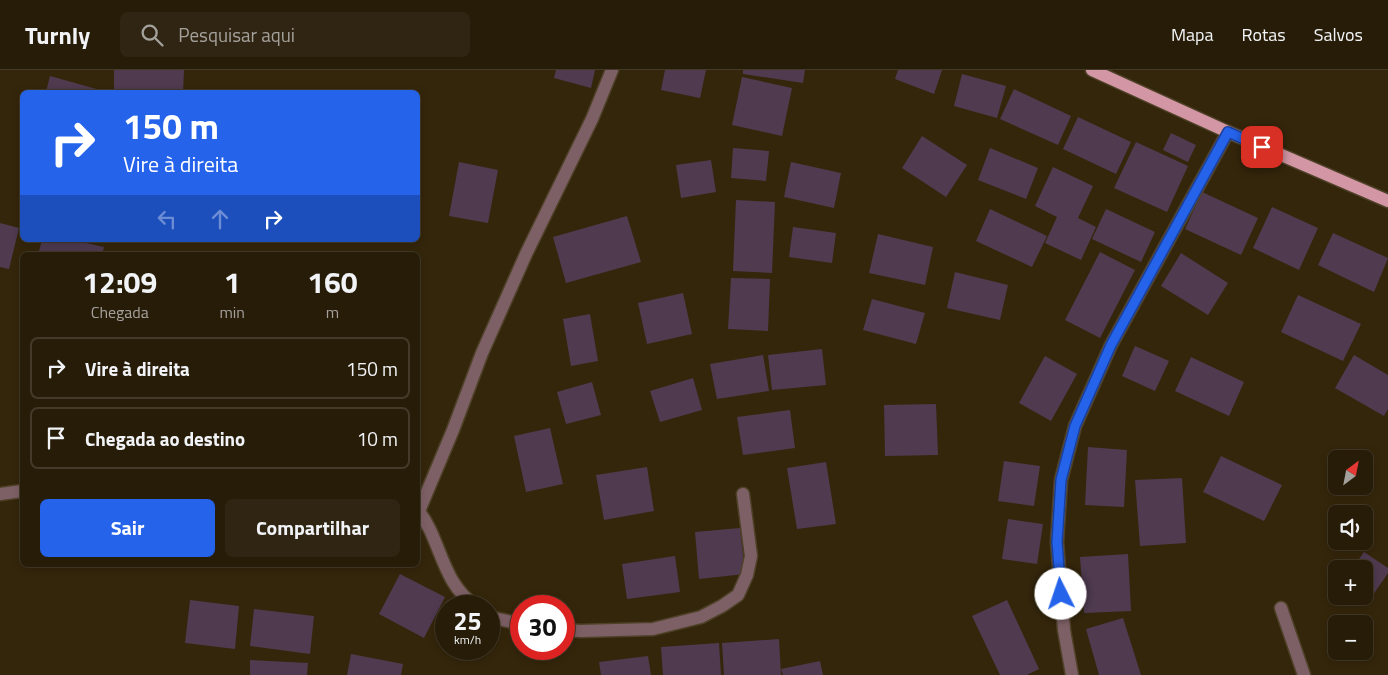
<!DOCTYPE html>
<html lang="pt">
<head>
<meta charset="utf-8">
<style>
	body { margin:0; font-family:"Titillium Web",sans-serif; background:#2f2512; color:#f1f3f6; height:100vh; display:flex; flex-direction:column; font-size:19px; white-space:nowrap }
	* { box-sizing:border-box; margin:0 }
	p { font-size:16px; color:#a4a19c }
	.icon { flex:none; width:28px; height:28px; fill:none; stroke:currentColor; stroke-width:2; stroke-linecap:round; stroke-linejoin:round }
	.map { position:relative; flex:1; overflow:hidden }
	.panel { position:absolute; left:20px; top:182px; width:400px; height:315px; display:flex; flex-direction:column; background:#271c08; border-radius:8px; box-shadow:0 2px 8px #0003,0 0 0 1px #433a29 }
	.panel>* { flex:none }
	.top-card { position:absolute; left:20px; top:20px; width:400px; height:152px; border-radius:8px; box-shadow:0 2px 8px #0003,0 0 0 1px #433a29; background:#2563eb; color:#fff; overflow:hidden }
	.needle { width:32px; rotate:32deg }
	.fabs { position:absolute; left:1328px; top:380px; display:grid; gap:10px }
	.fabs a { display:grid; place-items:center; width:45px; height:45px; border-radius:8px; background:#271c08; box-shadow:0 2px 8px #0003,0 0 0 1px #433a29; font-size:25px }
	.speed { position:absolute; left:435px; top:525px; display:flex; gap:10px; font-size:25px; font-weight:700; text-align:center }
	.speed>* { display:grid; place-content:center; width:65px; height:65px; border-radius:50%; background:#271c08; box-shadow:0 2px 8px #0003,0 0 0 1px #433a29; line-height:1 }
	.speed small { font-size:12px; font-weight:400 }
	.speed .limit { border:8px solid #d22; background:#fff; color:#111 }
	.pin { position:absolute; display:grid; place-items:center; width:42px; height:42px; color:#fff; margin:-21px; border-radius:10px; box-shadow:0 2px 8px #0006 }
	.me { position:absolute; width:55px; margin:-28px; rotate:356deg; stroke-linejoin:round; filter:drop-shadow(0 0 4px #0008) }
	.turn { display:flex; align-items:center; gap:18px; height:105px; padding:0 20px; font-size:22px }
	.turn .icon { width:65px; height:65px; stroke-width:2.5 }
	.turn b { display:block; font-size:35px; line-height:42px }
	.lanes { display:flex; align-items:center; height:48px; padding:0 20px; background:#0003; justify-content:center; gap:25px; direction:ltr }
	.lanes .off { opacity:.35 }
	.eta { display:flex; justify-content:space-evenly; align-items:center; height:85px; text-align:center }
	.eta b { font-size:30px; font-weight:700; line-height:35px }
	.action { display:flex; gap:10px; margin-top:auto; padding:10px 20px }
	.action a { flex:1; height:58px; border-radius:8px; background:#2563eb; color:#fff; font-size:20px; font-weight:700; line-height:58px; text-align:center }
	.action a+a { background:#2f2512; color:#f1f3f6 }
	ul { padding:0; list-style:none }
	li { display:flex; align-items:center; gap:15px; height:62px; margin:0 10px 8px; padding:0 10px; border:2px solid #433a29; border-radius:8px }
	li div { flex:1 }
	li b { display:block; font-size:19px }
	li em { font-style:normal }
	header { display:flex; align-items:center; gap:30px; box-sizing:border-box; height:70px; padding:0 25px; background:#271c08; border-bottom:1px solid #433a29 }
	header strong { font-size:24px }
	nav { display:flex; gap:28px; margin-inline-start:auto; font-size:18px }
	.search { width:350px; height:45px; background:#2f2512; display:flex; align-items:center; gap:12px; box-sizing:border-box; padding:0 18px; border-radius:8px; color:#a4a19c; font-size:19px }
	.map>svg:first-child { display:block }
	.building { fill:#4f3a50 }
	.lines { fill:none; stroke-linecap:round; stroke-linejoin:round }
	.minor-casing { stroke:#4f4128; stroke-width:15 }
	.major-casing { stroke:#4f4128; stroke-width:15 }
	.minor { stroke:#7d6066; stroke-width:12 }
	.major { stroke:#d296a4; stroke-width:12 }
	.route-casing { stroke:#184099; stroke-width:12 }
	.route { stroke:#2563eb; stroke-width:9 }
</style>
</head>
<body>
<header>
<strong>Turnly</strong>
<div class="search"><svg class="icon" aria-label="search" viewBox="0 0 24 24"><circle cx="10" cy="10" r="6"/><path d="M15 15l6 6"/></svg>Pesquisar aqui</div>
<nav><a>Mapa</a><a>Rotas</a><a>Salvos</a></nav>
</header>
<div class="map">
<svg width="1388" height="605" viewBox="0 0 1388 605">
	<rect width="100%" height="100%" fill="#34260b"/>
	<path class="building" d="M114,0H184L183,22H114Z
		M556,0H595L591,18L554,8Z
		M665,0H706L700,28L661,20Z
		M743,0H805L803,13L743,4Z
		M898,0H942L934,24L895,9Z
		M962,4L1006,16L997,48L954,36Z
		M50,6L100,20L99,22H46Z
		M742,7L792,18L782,66L732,55Z
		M1014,19L1071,46L1058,75L1000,49Z
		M1078,47L1131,72L1116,104L1063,79Z
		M1171,63L1196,75L1188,92L1163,80Z
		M922,66L967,95L946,127L902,98Z
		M1136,72L1188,96L1167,142L1114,118Z
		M733,78L769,81L766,111L731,108Z
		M990,78L1038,98L1026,129L978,110Z
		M711,90L716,122L681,128L676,95Z
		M459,92L498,100L488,153L449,146Z
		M791,92L841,103L834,138L784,127Z
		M1053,97L1093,116L1078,148L1096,157L1081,190L1045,173L1057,147L1035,136Z
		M1202,122L1258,148L1241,185L1185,159Z
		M736,130L775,132L772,203L733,201Z
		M1272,137L1318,158L1299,200L1253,178Z
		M990,139L1047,166L1032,197L976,171Z
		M1106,139L1155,162L1141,192L1092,169Z
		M627,146L641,192L566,213L553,167Z
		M0,153L19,158L9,199L0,197Z
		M793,157L836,163L832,193L789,187Z
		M1333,163L1388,188L1374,222L1318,195Z
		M878,164L933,177L925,215L869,203Z
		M42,170H73L104,177L102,185H38Z
		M1100,182L1135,200L1100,268L1065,250Z
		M1181,183L1228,213L1208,245L1161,216Z
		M955,202L1008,215L1000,250L947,238Z
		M731,208L770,209L768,261L728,259Z
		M683,223L692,264L647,274L638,233Z
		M1298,225L1361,254L1343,291L1281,262Z
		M872,229L925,243L916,274L863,260Z
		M590,244L598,291L571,296L563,249Z
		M1135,276L1169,291L1155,321L1122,306Z
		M822,279L826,315L772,320L768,285Z
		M763,285L769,321L717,329L710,294Z
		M1354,285L1388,305V339L1384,346L1335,318Z
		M1045,286L1077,304L1051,351L1019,333Z
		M1191,287L1244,312L1229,346L1175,321Z
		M693,308L702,340L660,352L650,321Z
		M592,312L601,345L566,354L557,322Z
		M936,334L938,385L885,386L884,335Z
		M790,340L795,378L743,385L737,347Z
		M550,358L563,414L526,422L514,366Z
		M1088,377L1127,380L1124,437L1085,435Z
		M1221,386L1282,415L1264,451L1203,422Z
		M1004,391L1040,396L1034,436L998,431Z
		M826,392L836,454L797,459L787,398Z
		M647,397L654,441L604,450L596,405Z
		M1182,408L1186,473L1140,476L1135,410Z
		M1008,449L1043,454L1037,494L1002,489Z
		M740,458L745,504L699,509L695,462Z
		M1364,482L1388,498V503L1366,535L1354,526H1364V499H1352Z
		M1128,484L1131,541L1084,543L1080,487Z
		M675,486L680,522L627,529L622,494Z
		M400,504L445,527L424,568L379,544Z
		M190,530L239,536L235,579L185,573Z
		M1007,530L1039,599L1027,605H1000L972,546Z
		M254,539L314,546L310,584L250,576Z
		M1123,548L1141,605H1099L1086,559Z
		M779,569L781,605H724L722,573Z
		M719,573L721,605H663L661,577Z
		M351,584L403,594L401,605H347Z
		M648,586L651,605H601L599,592Z
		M250,590L308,593L307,605H250Z
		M820,591L823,605H783L781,599Z"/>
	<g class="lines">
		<g class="minor-casing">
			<path id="minor" d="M0,424L22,421
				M418,440C442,471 441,513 476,536
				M419,441L453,360L482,283L526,184L592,49L612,0
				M1281,538L1304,605
				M489,545L494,548L521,554
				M564,560L581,561L653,559L701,547L722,536L738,525L747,505L751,486L743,424
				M1072,605L1064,560L1057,472L1061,410L1075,356L1111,275L1228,62"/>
		</g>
		<g class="major-casing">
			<path id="major" d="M1092,0L1228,62L1388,131"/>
		</g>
		<use href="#minor" class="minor"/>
		<use href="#major" class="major"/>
	</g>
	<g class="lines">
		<g class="route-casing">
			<path id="route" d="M1061,524L1057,472L1061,410L1075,356L1111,275L1228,62L1262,77"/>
		</g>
		<use href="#route" class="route"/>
	</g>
</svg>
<div class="fabs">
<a><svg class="needle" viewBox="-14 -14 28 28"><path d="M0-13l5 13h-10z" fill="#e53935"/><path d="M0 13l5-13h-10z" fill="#a4a19c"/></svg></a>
<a><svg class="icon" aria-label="sound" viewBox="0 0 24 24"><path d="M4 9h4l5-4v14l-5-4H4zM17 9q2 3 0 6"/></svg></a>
<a>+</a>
<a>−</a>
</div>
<div class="speed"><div>25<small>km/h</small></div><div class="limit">30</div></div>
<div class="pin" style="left:1262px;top:77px;background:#d93025"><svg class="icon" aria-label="arrive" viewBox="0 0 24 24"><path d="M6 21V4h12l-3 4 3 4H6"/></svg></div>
<svg class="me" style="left:1061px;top:524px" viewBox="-20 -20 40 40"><circle r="19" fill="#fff"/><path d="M0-13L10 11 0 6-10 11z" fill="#2563eb"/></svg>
<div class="top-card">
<div class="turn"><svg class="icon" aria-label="right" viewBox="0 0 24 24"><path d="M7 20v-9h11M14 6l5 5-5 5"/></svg><div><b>150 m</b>Vire à direita</div></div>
<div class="lanes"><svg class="icon off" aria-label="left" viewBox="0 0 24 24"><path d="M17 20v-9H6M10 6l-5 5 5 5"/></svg><svg class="icon off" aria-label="ahead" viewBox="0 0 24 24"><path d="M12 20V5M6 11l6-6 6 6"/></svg><svg class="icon" aria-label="right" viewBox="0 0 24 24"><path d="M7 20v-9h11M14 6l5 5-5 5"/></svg></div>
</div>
<section class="panel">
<div class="eta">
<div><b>12:09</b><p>Chegada</p></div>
<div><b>1</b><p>min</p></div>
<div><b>160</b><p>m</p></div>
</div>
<ul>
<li><svg class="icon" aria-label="right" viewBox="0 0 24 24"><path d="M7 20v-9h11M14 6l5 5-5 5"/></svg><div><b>Vire à direita</b></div><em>150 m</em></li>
<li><svg class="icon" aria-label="arrive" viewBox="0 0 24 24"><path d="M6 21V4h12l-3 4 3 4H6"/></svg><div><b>Chegada ao destino</b></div><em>10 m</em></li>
</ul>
<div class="action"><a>Sair</a><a>Compartilhar</a></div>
</section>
</div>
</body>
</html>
